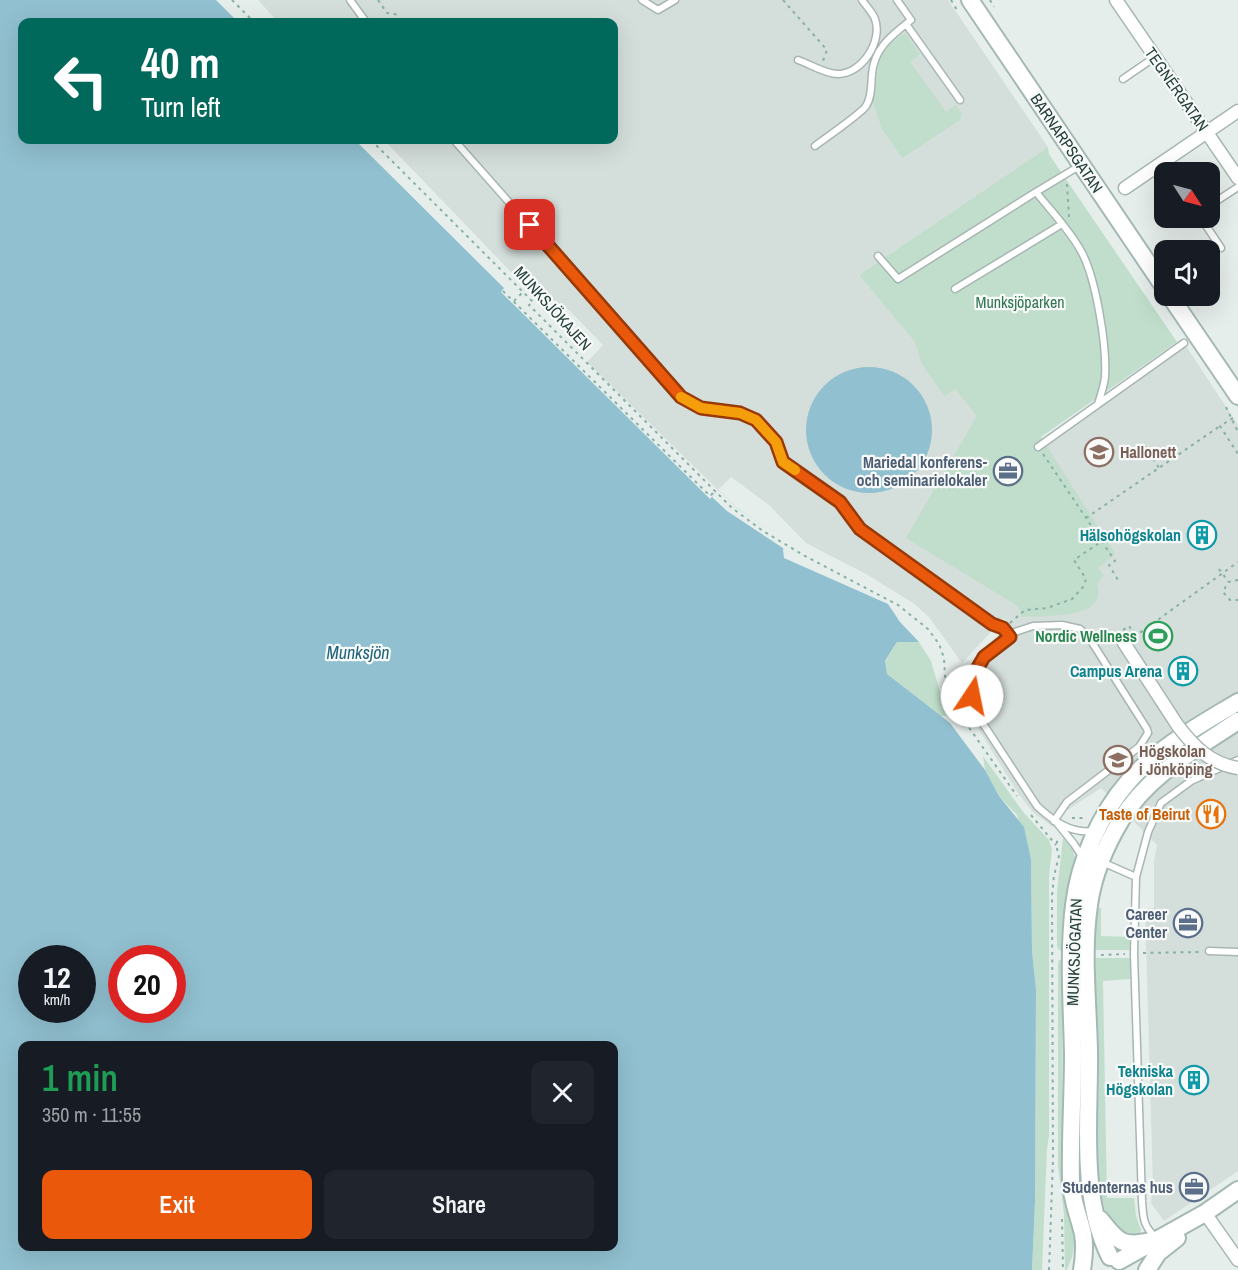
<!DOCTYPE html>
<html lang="en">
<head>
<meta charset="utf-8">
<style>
	body { margin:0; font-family:"Archivo Narrow",sans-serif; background:#20242c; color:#f1f3f6; height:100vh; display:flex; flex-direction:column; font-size:22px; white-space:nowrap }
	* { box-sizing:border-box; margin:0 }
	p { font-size:20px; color:#9ea1a6 }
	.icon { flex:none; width:33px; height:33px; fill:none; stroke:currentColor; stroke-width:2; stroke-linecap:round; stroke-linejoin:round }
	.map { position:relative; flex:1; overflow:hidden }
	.drawer { position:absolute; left:18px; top:1041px; width:600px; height:210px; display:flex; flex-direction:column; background:#171b24; border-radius:12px; box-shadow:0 6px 24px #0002 }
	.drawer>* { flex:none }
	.hud { position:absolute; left:18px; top:18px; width:600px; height:126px; border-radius:12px; box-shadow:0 6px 24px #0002; background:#00695c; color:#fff; overflow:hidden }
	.needle { width:39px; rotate:126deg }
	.buttons { position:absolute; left:1154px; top:162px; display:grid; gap:12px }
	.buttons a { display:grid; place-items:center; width:66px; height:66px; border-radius:12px; background:#171b24; box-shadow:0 6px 24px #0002; font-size:30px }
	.speed { position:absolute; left:18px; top:945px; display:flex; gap:12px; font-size:30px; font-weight:700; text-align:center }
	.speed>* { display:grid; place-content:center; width:78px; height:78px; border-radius:50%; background:#171b24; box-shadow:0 6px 24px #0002; line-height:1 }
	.speed small { font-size:15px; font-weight:400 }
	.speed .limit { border:9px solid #d22; background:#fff; color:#111 }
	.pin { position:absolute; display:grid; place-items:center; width:51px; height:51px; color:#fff; margin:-26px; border-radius:12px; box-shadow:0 3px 9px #0006 }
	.me { position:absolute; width:66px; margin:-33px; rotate:11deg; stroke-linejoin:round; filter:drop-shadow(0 0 4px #0008) }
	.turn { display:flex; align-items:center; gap:21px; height:126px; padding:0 24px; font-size:27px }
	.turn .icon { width:78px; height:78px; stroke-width:2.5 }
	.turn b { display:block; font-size:42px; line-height:51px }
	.round { display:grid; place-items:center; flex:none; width:63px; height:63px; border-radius:12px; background:#20242c }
	.summary { display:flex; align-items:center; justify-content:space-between; height:102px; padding:0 24px }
	h1 { font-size:36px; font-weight:600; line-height:45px; color:#1e9e55 }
	.action { display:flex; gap:12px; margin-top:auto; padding:12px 24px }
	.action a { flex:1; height:69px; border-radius:12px; background:#ea580c; color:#fff; font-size:24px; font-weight:600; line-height:69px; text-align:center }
	.action a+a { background:#20242c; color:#f1f3f6 }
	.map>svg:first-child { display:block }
	.built { fill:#d4deda }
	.green { fill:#c0decb }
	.water { fill:#91c0d0; fill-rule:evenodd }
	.pier { fill:#e6eeeb }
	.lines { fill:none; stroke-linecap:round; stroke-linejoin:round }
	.lane-casing { stroke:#a8b6b3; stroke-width:9 }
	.street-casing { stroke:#a8b6b3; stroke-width:15 }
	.secondary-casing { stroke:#a5b9b4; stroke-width:20 }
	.path { stroke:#88b0a7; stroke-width:2; stroke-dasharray:3 4.5; stroke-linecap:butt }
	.lane { stroke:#fff; stroke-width:6 }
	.street { stroke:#fff; stroke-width:12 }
	.secondary { stroke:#fff; stroke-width:16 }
	.street-bridge-casing { stroke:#a8b6b3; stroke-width:15; stroke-linecap:butt }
	.street-bridge { stroke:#fff; stroke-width:12 }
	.route-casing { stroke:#983908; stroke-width:15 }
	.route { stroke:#ea580c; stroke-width:10 }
	.slow { stroke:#f59e0b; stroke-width:10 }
	.labels { text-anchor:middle; stroke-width:4.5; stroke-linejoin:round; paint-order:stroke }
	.street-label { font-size:16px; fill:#25403b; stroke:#f7faf9 }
	.park-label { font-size:16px; fill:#317552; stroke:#f7faf9 }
	.education-label { font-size:16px; font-weight:bold; fill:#785e54; stroke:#f7faf9; text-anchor:start }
	.service-label { font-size:16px; font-weight:bold; fill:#4e5e75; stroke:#f7faf9; text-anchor:end }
	.culture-label { font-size:16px; font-weight:bold; fill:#0d838f; stroke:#f7faf9; text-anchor:end }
	.leisure-label { font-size:16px; font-weight:bold; fill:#27864d; stroke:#f7faf9; text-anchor:end }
	.food-label { font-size:16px; font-weight:bold; fill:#c56008; stroke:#f7faf9; text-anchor:end }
	.water-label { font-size:18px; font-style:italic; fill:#21637a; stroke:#f7faf9 }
</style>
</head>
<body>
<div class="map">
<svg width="1238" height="1270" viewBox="0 0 1238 1270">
	<rect width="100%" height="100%" fill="#e6eeeb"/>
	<path class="built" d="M258,0H948L1048,147L859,275L978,416L1038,447L1184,343L1238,425V1171L1164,1221L1151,1203L1153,1187L1145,909L1154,908V861L1157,845L1101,788L1063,813L1053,827L1034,813L1019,795L962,702L1006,619H993L990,633L962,663L929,617L913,603L866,574L806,543L769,505L731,477L718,490L587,362L603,345L570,311L510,271L384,140H614V22H278Z"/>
	<path class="green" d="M903,34H906L920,54L910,62L946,112L956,105L962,114L960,120L902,158L882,129L873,103L879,61L887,45Z
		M1048,147L1049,154L1059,169L1177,342L1041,437L1115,554L1097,569H1100L1103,576L1097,585C1108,620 1043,615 1022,617L1018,606L906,538L977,416L955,389L944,396L922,364L915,342L859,275Z
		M897,642H919L931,661L941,695L952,716H940L887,674L885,662Z
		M983,756L1024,813L1049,840L1052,849L1049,876V1136L1047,1149L1042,1270H1032L1035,1201L1036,989L1032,951L1031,860L1017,815L999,796L985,770Z
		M1063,838L1073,849L1075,860L1062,921V951L1059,950L1057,946V892Z
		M1096,908H1101V936L1131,937L1130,950H1094Z
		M1094,958H1130V979L1103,981L1107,1198H1134L1136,1216L1141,1230L1138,1237L1127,1238L1106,1215L1098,1183Z
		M1062,959L1063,1179L1075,1241L1072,1257L1067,1270H1065L1064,1214L1058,1166V961Z"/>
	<path class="water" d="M0,0H216L238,22H22V140H355L504,288L501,292L710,499L718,490L738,509L786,540L783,550L784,558L888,604L900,622L919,642H897L885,661L887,674L950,723L985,770L999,796L1024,827L1031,860L1032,951L1036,989L1035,1201L1032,1270H0ZM32,958H82V1010H32ZM122,958H172V1010H122ZM22,1046H614V1246H22Z
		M806 430a63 63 0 1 1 126 0a63 63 0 1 1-126 0Z"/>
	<path class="pier" d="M718,490L738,509L789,541L786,550L727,511L712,497Z"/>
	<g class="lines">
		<g class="lane-casing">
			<path id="lane" d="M350,0L366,22
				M642,0L658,10L675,0
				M906,24L960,100
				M798,60C810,64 825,74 838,74C862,74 883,41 875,19C873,13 866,6 862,0
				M1123,79L1155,57
				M454,140L681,397L701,408L740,413L756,420L776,442L783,462L840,502L860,529L992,624L1003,629L1009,637
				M815,146C824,139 862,113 866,106C872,97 871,84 872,74C874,48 892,35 911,20L897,0
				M1081,165L1036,192C1051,211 1069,229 1081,251C1096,278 1107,346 1105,377C1104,386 1101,395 1098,404
				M1209,206L1238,187
				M1201,218L1221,248
				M878,256L898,279L1036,192
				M955,289L1062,224
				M1038,447L1184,343
				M1054,821L1067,802L1139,747L1148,733L1147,729L1088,636L1080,629L1062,625L1033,626L1015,632L984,657L973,676L972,696L980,719L1037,806C1053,821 1071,834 1094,831
				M1057,823L1074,844L1083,858
				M1102,862L1136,877L1148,832L1161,803L1191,781L1238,760
				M1136,877L1134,954L1142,1201C1143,1216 1143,1227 1156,1237
				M1209,951L1238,952"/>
		</g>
		<g class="street-casing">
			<path id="street" d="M1116,0L1238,178
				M1125,188L1238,111
				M1124,643L1178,726
				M1205,1213L1238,1260"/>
		</g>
		<g class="secondary-casing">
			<path id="secondary" d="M970,0L1164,287
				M1170,296L1238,396
				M1100,1219C1117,1240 1121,1248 1150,1241
				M1110,1257C1079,1195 1090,1118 1089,1051C1088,1003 1082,953 1089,905C1093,876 1106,845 1121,820C1147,776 1196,749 1238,721
				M1119,1261L1205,1213L1238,1190
				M1082,1270C1084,1258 1085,1246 1083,1234C1079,1216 1071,1199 1071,1181C1070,1139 1073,1096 1073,1054C1072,1006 1068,953 1074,905C1079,862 1100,814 1128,782C1157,748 1200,725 1238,702
				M1147,1270L1158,1253L1177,1238"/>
		</g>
		<path class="path" d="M232,0L254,22
			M378,0L387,13L399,15
			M783,0L827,50L823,61
			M951,0L957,10
			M990,0L994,7
			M371,140L533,302L529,305L732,508L763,531L805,556L898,605L928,629L939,644L944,658L946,693L958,712L1017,796
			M1067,184L1069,217
			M503,291L710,496L714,492
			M514,301L522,293
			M1226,407L1238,432
			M1233,418L1220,426L1238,454
			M1145,446L1159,468
			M1043,454L1115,561L1109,565L1118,580
			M1086,518L1220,426
			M1219,569L1228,581
			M1238,580L1228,582L1223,592L1230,600H1238
			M1010,623L1025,610L1047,608L1072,599L1084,586L1086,579L1074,560L1102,541
			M1123,630L1129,626L1135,635
			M1134,637L1238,562
			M1031,815L1056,845
			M1072,818H1082L1086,815
			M1143,953L1200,952
			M1101,955L1125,954
			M1062,1219L1063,1270
			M1049,1270L1053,1160L1052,896L1054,876L1059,856L1056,845L1058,839"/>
		<use href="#lane" class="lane"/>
		<use href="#street" class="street"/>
		<use href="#secondary" class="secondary"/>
		<g class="street-bridge-casing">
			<path id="street-bridge" d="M1178,726C1194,747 1211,764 1238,768"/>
		</g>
		<use href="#street-bridge" class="street-bridge"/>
	</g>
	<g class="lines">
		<g class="route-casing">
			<path id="route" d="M530,225L681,397L701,408L740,413L756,420L776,442L783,462L840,502L860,529L992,624L1003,628L1010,637L984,657L973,676L972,696"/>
		</g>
		<use href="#route" class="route"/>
		<path class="slow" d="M681,397L701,408L740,413L756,420L776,442L783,462L795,470"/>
	</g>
	<defs>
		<g id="school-ring" transform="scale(1.5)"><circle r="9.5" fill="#f7faf9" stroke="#8d6e63" stroke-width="1.5"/><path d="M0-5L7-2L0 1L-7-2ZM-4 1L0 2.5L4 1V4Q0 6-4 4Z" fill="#8d6e63"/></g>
		<g id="office-ring" transform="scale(1.5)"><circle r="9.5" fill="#f7faf9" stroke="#5c6f8a" stroke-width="1.5"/><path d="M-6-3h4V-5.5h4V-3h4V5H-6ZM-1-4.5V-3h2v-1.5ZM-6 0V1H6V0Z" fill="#5c6f8a"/></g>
		<g id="building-ring" transform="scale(1.5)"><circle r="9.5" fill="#f7faf9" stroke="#0f9aa8" stroke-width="1.5"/><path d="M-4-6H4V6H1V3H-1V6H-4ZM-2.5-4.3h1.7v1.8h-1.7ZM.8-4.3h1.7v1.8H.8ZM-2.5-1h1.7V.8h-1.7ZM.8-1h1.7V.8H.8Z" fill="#0f9aa8"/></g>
		<g id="stadium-ring" transform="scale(1.5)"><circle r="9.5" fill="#f7faf9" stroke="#2e9e5b" stroke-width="1.5"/><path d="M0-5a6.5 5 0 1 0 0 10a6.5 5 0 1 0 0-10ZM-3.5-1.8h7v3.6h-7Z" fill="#2e9e5b"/></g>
		<g id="university-ring" transform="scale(1.5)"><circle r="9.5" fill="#f7faf9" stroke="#8d6e63" stroke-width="1.5"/><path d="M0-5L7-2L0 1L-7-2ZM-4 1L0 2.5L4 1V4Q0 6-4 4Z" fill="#8d6e63"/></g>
		<g id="restaurant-ring" transform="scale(1.5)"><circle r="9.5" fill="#f7faf9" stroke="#e8710a" stroke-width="1.5"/><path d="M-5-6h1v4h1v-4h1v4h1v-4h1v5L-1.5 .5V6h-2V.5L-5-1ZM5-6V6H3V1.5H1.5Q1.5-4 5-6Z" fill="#e8710a"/></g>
	</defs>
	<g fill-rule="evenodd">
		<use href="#school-ring" x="1099" y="452"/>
		<use href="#office-ring" x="1008" y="471"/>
		<use href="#building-ring" x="1202" y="535"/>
		<use href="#stadium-ring" x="1158" y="636"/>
		<use href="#building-ring" x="1183" y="671"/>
		<use href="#university-ring" x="1118" y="760"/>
		<use href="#restaurant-ring" x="1211" y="814"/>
		<use href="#office-ring" x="1188" y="923"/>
		<use href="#building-ring" x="1194" y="1080"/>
		<use href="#office-ring" x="1194" y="1187"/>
	</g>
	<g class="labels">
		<g class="street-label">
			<text transform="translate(1177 89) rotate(55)" y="6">TEGNÉRGATAN</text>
			<text transform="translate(1067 143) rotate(56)" y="6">BARNARPSGATAN</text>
			<text transform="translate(553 308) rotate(48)" y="6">MUNKSJÖKAJEN</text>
			<text transform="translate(1074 952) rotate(-88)" y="6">MUNKSJÖGATAN</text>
		</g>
		<g class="park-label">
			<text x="1020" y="308">Munksjöparken</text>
		</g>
		<g class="education-label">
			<text x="1120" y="458">Hallonett</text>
			<text x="1139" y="757">Högskolan<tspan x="1139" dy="18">i Jönköping</tspan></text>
		</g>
		<g class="service-label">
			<text x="987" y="468">Mariedal konferens-<tspan x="987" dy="18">och seminarielokaler</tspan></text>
			<text x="1167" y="920">Career<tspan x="1167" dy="18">Center</tspan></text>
			<text x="1173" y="1193">Studenternas hus</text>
		</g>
		<g class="culture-label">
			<text x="1181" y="541">Hälsohögskolan</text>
			<text x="1162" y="677">Campus Arena</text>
			<text x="1173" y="1077">Tekniska<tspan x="1173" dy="18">Högskolan</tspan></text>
		</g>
		<g class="leisure-label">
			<text x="1137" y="642">Nordic Wellness</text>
		</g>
		<g class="food-label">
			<text x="1190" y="820">Taste of Beirut</text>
		</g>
		<g class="water-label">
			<text x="358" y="659">Munksjön</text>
		</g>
	</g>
</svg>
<div class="buttons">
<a><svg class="needle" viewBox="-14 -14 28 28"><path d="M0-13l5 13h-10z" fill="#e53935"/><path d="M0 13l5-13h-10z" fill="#9ea1a6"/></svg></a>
<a><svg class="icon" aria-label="sound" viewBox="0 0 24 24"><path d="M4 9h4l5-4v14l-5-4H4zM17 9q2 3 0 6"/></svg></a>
</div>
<div class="speed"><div>12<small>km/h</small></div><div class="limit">20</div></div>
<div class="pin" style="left:530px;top:225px;background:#d93025"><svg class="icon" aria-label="arrive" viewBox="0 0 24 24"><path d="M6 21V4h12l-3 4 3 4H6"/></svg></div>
<svg class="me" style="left:972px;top:696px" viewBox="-20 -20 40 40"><circle r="19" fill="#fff"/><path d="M0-13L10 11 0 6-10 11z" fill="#ea580c"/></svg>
<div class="hud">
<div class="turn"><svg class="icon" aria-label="left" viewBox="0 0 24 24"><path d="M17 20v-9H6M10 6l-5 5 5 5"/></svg><div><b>40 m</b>Turn left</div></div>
</div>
<section class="drawer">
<div class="summary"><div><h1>1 min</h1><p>350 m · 11:55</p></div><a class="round"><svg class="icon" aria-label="close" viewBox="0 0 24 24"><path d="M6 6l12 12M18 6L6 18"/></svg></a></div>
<div class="action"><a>Exit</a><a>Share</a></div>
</section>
</div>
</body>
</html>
